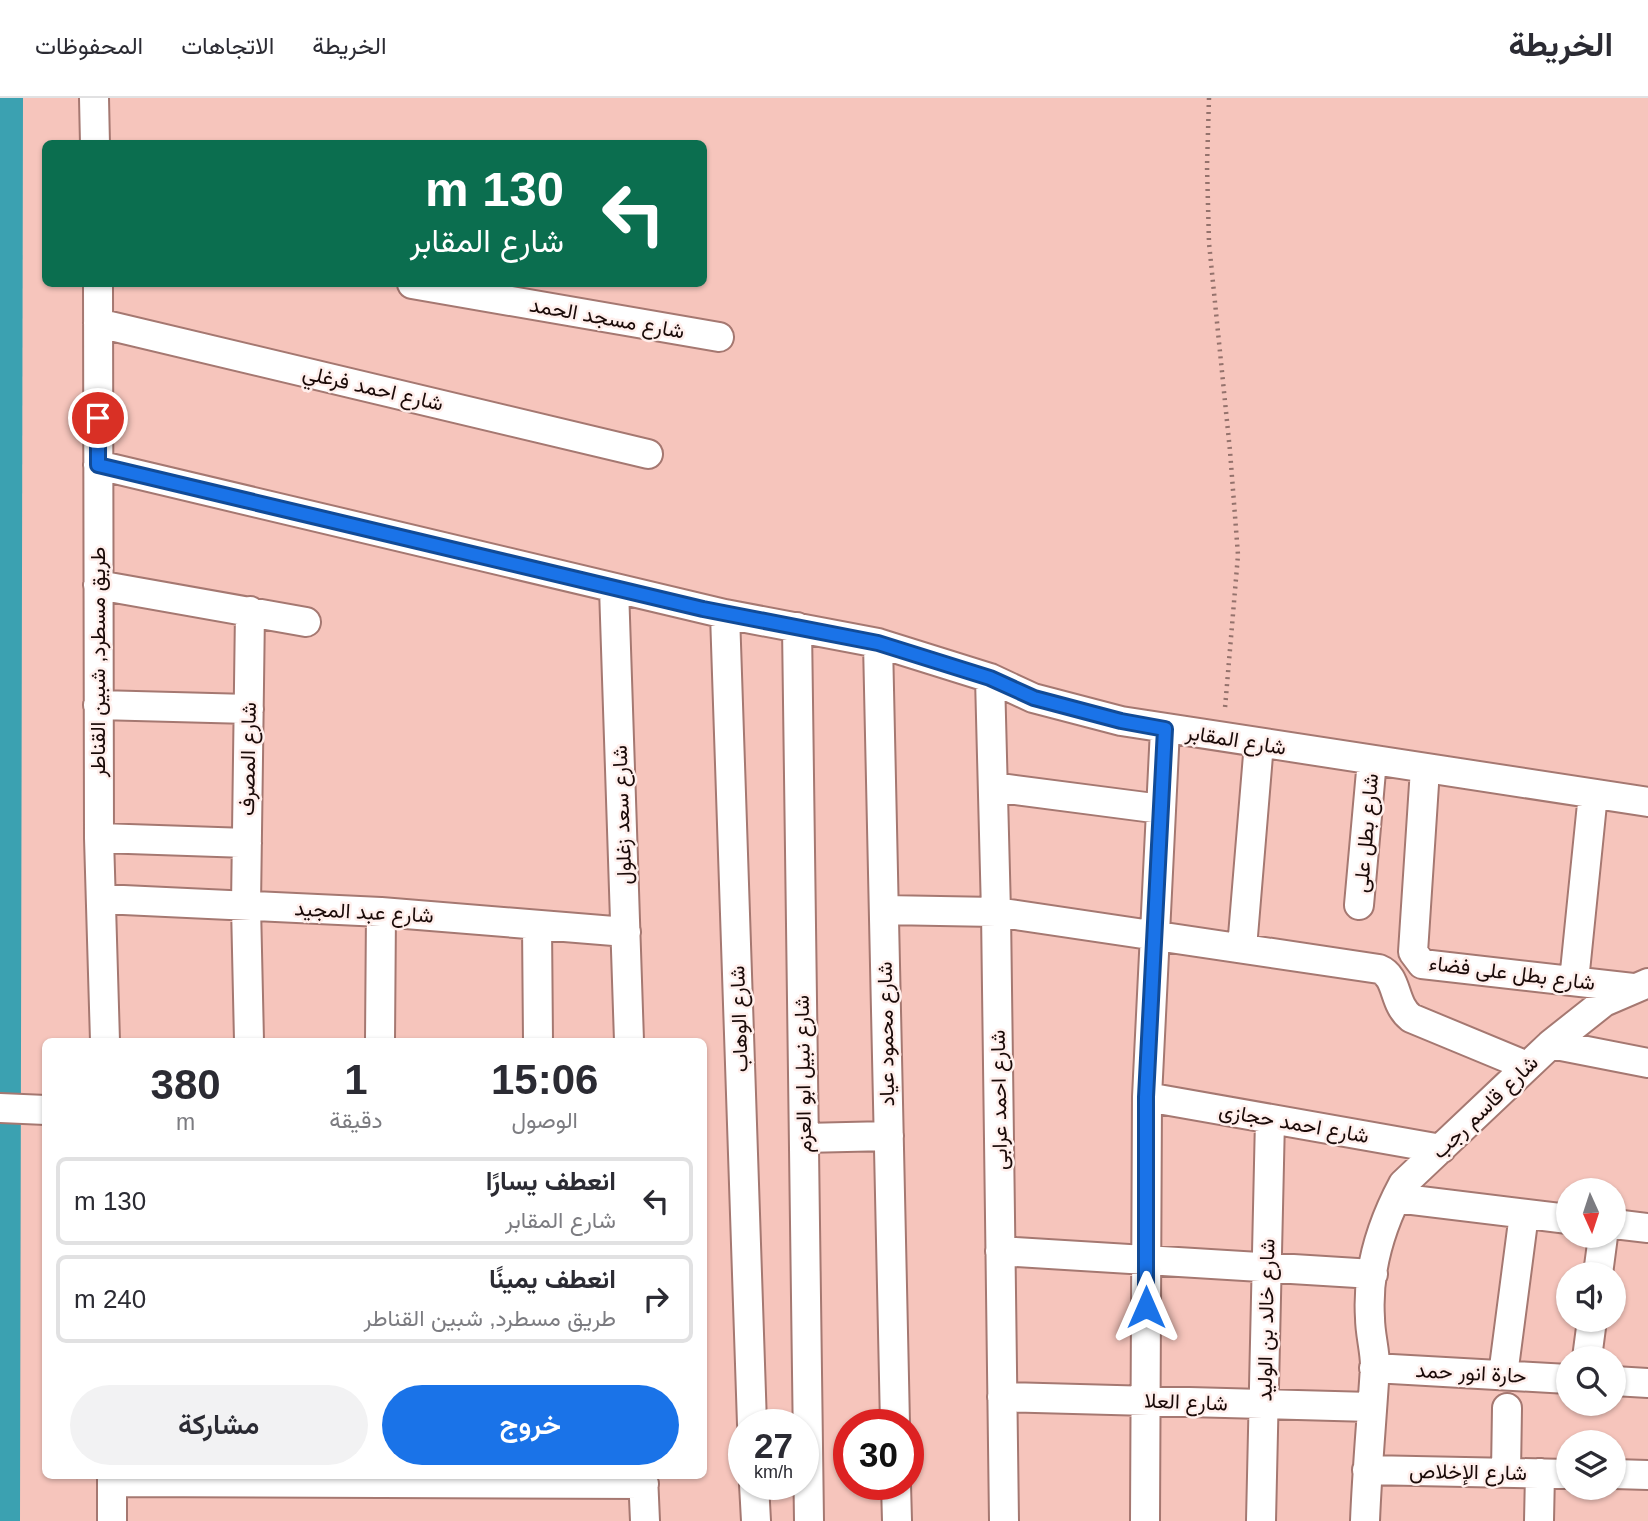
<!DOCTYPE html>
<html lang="ar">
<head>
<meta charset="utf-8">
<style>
	body { margin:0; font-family:Helvetica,Vazirmatn,sans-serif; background:#f2f2f3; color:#2b2b33; direction:rtl; height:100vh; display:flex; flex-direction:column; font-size:26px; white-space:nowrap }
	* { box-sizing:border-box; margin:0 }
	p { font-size:23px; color:#7c7c81 }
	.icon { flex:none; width:38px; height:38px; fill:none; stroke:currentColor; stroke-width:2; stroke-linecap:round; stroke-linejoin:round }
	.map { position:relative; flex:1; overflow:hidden; direction:ltr }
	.side { position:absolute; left:42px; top:940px; width:665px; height:441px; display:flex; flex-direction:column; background:#fff; border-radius:10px; box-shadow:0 2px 5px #0004; direction:rtl }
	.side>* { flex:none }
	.top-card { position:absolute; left:42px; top:42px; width:665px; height:147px; border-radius:10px; box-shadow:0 2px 5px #0004; direction:rtl; background:#0b6e4f; color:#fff; overflow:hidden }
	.needle { width:46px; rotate:177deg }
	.tools { position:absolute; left:1556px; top:1080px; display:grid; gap:14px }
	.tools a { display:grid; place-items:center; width:70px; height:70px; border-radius:50%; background:#fff; box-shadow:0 2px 5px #0004; font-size:35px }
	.speed { position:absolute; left:728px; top:1311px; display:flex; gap:14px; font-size:35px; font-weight:700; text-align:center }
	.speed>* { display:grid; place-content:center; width:91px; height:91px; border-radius:50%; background:#fff; box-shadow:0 2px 5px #0004; line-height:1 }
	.speed small { font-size:18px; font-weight:400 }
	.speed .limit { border:10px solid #d22; background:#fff; color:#111 }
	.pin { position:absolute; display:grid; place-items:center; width:60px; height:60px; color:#fff; margin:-30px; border:4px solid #fff; border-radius:50%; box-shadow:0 2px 7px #0007 }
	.me { position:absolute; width:77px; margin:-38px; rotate:0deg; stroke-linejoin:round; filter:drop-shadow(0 0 5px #0008) }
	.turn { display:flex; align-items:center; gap:24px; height:147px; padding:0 28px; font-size:32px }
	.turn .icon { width:91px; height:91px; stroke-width:2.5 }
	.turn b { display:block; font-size:49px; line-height:60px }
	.eta { display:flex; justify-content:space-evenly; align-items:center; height:119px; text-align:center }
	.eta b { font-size:42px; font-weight:600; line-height:49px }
	.cta { display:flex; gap:14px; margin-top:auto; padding:14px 28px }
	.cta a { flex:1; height:80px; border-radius:42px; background:#1a73e8; color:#fff; font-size:28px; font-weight:600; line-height:80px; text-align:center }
	.cta a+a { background:#f2f2f3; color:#2b2b33 }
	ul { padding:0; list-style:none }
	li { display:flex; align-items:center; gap:21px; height:88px; margin:0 14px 10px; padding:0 14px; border:4px solid #e1e1e2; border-radius:10px }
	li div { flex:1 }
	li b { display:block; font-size:26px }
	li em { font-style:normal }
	header { display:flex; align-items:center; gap:42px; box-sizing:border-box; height:98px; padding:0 35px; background:#fff; border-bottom:2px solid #e1e1e2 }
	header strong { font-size:33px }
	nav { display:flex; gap:38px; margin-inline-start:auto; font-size:24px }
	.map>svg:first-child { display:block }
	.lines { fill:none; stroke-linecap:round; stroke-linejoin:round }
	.canal { stroke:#3ba1b1; stroke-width:32 }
	.street-casing { stroke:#a57871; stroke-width:32 }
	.path { stroke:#94726c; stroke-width:4.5; stroke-dasharray:2 5; stroke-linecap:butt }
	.street { stroke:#fff; stroke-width:28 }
	.route-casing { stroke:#114b97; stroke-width:18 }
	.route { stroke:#1a73e8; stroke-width:12 }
	.labels { text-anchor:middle; stroke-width:5; stroke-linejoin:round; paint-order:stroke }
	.street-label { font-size:21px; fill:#1a0a08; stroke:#ffefec }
</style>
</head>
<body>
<header>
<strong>الخريطة</strong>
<nav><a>الخريطة</a><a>الاتجاهات</a><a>المحفوظات</a></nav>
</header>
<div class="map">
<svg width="1648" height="1423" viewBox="0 0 1648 1423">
	<rect width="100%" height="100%" fill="#f6c5bc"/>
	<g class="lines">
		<path class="canal" d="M4,1423L7,0"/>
		<g class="street-casing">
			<path id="street" d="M94,0L95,46
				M98,186L99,740L105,943
				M412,186L719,239
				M98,225L648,356
				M98,367L725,516L878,545L990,580L1033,600L1121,623L1648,704
				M98,487L306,524
				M614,490L629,943
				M725,516L752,1326
				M797,529L809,1423
				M878,545L895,1326
				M990,580L996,814L1004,1423
				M98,607L249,611
				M1425,671L1413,854L1422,866L1633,890
				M993,689L1161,711
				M99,740L247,745
				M102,801L381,814L626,834
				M1359,807L1372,662
				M884,812L996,814L1379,871C1399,879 1392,905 1411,920L1527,968
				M537,827L538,943
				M1242,850L1259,645
				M1574,883L1593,696
				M249,943L246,808L250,513
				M380,943L381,814
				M1551,946L1648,965
				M1147,999L1441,1051
				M0,1010L46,1012
				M804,1040L889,1038
				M1396,1100L1568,1121
				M1614,1126L1648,1130
				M1000,1153L1373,1176
				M1598,1176L1603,1138
				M1587,1260L1592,1222
				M1374,1270L1568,1281
				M1503,1277L1524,1116
				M1614,1283L1648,1285
				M1002,1299L1371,1309
				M1367,1372L1568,1376
				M1506,1374L1507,1310
				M1614,1376L1648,1377
				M112,1377V1423
				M643,1377L645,1423
				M112,1384L644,1386
				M754,1386L756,1423
				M896,1386L897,1423
				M1145,1423L1147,999L1165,631
				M1261,1423L1270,1021
				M1365,1423C1367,1371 1372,1319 1375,1268C1375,1252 1370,1236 1370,1220C1367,1173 1381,1127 1403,1086L1551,946L1604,904L1648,885
				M1539,1423L1540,1375"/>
		</g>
		<path class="path" d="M1209,0L1207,68L1209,145L1230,353L1238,457L1225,610"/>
		<use href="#street" class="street"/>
	</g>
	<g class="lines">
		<g class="route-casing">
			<path id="route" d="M98,320V367L703,511L878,545L990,580L1034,600L1121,623L1165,631L1146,999V1209"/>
		</g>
		<use href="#route" class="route"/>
	</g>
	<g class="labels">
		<g class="street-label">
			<text transform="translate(607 220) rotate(10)" y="7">شارع مسجد الحمد</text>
			<text transform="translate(373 290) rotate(13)" y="7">شارع احمد فرغلي</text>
			<text transform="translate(98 564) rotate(-90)" y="7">طريق مسطرد, شبين القناطر</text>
			<text transform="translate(1236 642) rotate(9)" y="7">شارع المقابر</text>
			<text transform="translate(248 661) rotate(-89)" y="7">شارع المصرف</text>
			<text transform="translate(622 717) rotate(-92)" y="7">شارع سعد زغلول</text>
			<text transform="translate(1366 735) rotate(-85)" y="7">شارع بطل على</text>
			<text transform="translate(364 814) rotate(3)" y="7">شارع عبد المجيد</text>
			<text transform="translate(1512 875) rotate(7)" y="7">شارع بطل على فضاء</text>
			<text transform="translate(739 921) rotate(-92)" y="7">شارع الوهاب</text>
			<text transform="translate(886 936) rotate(-91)" y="7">شارع محمود عياد</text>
			<text transform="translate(803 976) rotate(-91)" y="7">شارع نبيل ابو العزم</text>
			<text transform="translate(999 1002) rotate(-91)" y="7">شارع احمد عرابى</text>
			<text transform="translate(1485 1009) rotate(-44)" y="7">شارع قاسم رجب</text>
			<text transform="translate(1294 1025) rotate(10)" y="7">شارع احمد حجازى</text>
			<text transform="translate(1266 1222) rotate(-89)" y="7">شارع خالد بن الوليد</text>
			<text transform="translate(1471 1275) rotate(3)" y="7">حارة انور حمد</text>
			<text transform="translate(1186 1304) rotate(2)" y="7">شارع العلا</text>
			<text transform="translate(1468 1374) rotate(1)" y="7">شارع الإخلاص</text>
		</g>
	</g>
</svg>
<div class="tools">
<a><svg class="needle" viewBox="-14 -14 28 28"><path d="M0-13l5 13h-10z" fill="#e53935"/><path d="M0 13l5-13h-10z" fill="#7c7c81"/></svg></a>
<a><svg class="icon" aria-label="sound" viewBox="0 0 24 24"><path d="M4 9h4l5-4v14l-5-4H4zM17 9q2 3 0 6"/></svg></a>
<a><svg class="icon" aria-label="search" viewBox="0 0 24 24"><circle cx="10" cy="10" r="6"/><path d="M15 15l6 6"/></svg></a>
<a><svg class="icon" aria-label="layers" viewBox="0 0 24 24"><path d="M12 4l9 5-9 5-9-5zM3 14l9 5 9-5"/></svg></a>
</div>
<div class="speed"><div>27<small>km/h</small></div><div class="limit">30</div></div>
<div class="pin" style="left:98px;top:320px;background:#d93025"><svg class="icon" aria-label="arrive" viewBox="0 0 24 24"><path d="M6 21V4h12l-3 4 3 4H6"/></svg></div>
<svg class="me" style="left:1146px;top:1209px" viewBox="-20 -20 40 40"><path d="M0-17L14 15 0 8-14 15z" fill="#1a73e8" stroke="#fff" stroke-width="4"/></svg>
<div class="top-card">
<div class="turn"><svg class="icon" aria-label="left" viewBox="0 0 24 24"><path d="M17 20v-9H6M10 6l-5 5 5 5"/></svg><div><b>130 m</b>شارع المقابر</div></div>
</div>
<section class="side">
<div class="eta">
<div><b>15:06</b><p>الوصول</p></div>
<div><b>1</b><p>دقيقة</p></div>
<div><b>380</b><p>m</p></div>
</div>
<ul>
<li><svg class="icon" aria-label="left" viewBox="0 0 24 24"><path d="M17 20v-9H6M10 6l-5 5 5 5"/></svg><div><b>انعطف يسارًا</b><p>شارع المقابر</p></div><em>130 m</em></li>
<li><svg class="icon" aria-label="right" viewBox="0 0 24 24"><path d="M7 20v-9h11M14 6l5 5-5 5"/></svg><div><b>انعطف يمينًا</b><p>طريق مسطرد, شبين القناطر</p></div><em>240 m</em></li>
</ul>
<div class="cta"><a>خروج</a><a>مشاركة</a></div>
</section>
</div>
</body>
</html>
